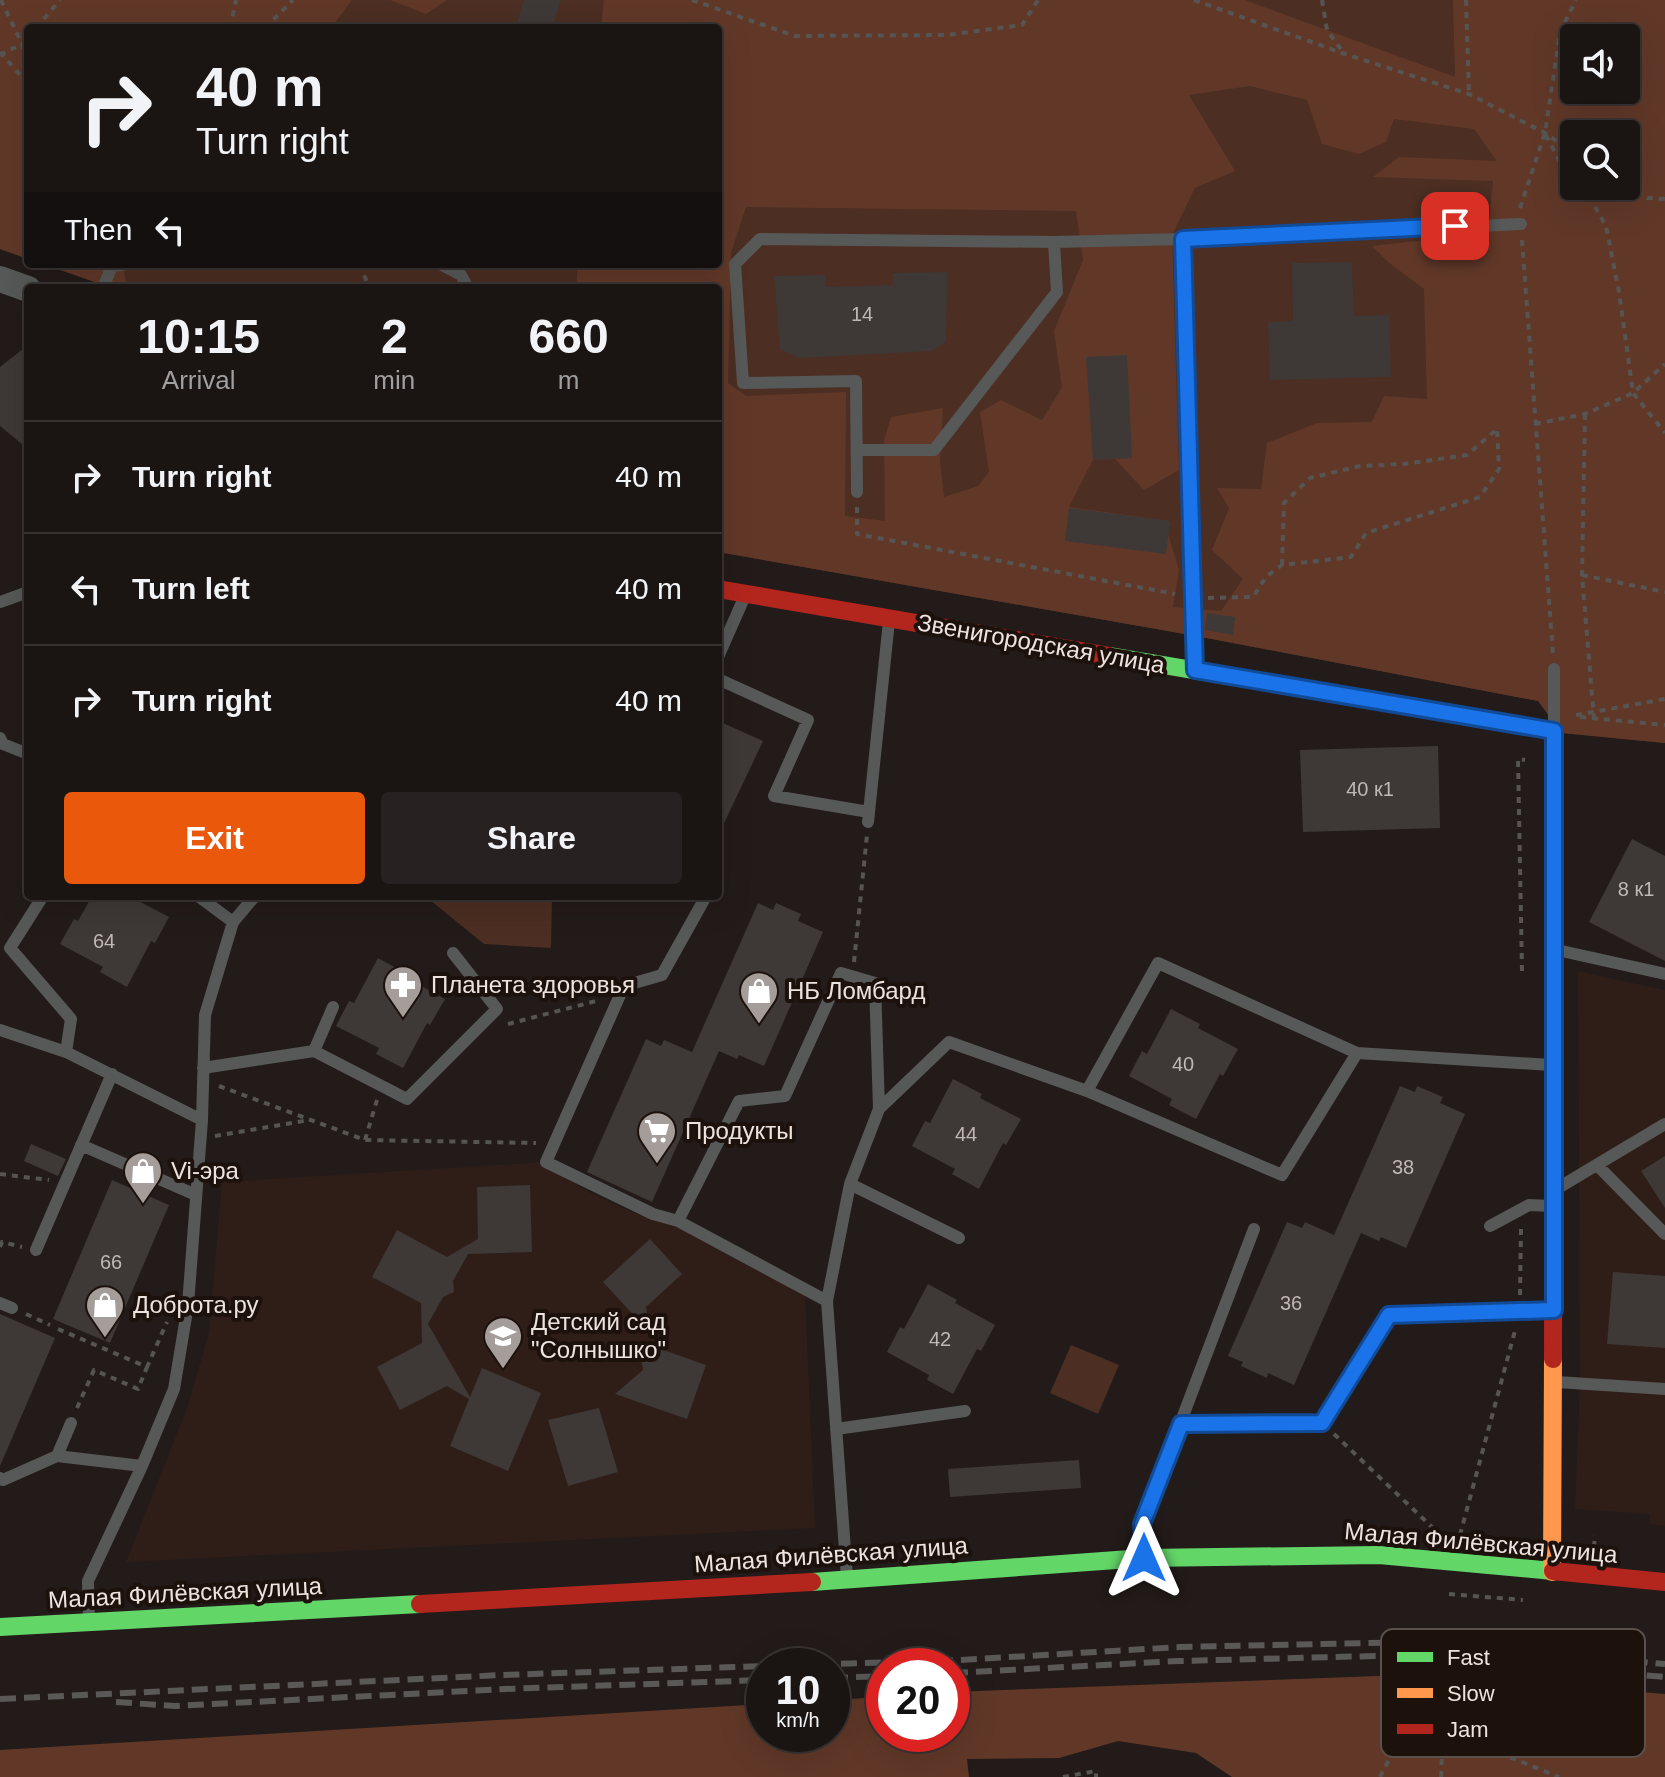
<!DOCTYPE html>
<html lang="en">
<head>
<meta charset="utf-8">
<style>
	body { margin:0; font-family:Arial,sans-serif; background:#272121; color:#f1f3f6; height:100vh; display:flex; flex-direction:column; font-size:30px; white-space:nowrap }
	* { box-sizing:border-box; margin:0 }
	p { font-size:26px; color:#9f9ea0 }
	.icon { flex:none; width:44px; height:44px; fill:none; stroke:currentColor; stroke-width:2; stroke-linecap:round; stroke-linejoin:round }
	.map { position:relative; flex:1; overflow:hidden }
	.details { position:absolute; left:24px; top:284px; width:698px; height:616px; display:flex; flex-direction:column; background:#1a1413; border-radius:8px; box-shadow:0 8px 32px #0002,0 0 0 2px #383333 }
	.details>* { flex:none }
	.top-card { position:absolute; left:24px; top:24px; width:698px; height:244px; border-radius:8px; box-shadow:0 8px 32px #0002,0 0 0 2px #383333; background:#1a1413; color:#f1f3f6; overflow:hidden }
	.buttons { position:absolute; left:1560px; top:24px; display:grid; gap:16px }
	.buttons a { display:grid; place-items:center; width:80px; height:80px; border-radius:8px; background:#1a1413; box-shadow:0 8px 32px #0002,0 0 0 2px #383333; font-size:40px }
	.speed { position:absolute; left:746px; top:1648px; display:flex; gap:16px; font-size:40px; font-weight:700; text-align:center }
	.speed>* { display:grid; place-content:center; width:104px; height:104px; border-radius:50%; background:#1a1413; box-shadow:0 8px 32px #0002,0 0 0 2px #383333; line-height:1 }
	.speed small { font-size:20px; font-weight:400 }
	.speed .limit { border:12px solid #d22; background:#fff; color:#111 }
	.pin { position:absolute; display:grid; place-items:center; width:68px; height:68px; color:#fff; margin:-34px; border-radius:16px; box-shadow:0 4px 12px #0006 }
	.me { position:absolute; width:88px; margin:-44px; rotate:0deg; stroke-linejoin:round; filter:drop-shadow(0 0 6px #0008) }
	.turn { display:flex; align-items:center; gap:28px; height:168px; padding:0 40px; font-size:36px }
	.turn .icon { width:104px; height:104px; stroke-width:2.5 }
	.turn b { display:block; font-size:56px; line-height:68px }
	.then { display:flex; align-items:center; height:76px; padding:0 40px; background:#0003; gap:16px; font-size:30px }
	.eta { display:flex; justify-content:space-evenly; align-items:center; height:136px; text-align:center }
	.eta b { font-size:48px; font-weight:600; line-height:56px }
	.action { display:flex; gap:16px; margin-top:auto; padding:16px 40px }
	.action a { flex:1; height:92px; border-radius:8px; background:#ea580c; color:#fff; font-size:32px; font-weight:600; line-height:92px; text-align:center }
	.action a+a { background:#272121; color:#f1f3f6 }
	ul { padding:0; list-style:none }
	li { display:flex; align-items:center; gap:24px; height:112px; padding:0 40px; border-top:2px solid #383333 }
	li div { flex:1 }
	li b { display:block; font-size:30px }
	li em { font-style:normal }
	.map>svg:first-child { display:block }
	.built { fill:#2f1e18 }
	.green { fill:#4c2e22; fill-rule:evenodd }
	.forest { fill:#613828; fill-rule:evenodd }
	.building { fill:#3e3836 }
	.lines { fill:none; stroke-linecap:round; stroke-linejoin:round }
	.path { stroke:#565554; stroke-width:4; stroke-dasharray:6 6; stroke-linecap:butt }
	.lane { stroke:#575858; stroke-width:12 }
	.street { stroke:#575858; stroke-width:26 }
	.fast { stroke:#63d668; stroke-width:18 }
	.slow { stroke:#ff974d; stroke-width:18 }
	.jam { stroke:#b3261e; stroke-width:18 }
	.rail { stroke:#5b5958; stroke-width:6; stroke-dasharray:16 8; stroke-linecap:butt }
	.route-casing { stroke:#114b97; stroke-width:20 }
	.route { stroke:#1a73e8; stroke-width:14 }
	.labels { text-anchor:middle; stroke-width:8; stroke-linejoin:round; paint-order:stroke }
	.number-label { font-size:20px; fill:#c0b8b5 }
	.street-label { font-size:24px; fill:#ece3df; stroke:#1d110c }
	.poi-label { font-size:24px; fill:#ece3df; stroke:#1d110c; text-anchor:start }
	.key { fill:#1d110c; stroke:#5b504b; stroke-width:2 }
	.key-label { font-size:22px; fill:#ece3df }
</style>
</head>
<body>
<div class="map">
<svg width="1665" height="1777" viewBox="0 0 1665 1777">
	<rect width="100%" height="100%" fill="#221b19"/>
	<path class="built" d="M1578,971L1665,990V1526L1650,1524V1514L1575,1509L1580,1382Z
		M546,1162L583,1189L629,1211L682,1229L805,1294L815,1528L126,1562L187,1408L209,1333L222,1182Z"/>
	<path class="green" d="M0,0H1665V743L1562,733L1538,701L1196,636L718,552V288H112L43,264H718V28H28V259L0,249ZM1574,38H1626V90H1574ZM1574,134H1626V186H1574Z
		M425,896H552L551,948L484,944Z
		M1071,1345L1119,1365L1098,1414L1050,1393Z"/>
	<path class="forest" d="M0,0H352L331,28H28V259L0,249Z
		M390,0H447L426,14Z
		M604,0H1245L1455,77L1453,0H1665V743L1562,733L1538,701L1196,636L718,552V288H576L578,264H718V28H601ZM1574,38H1626V90H1574ZM1250,86L1307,100L1322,144L1359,154L1386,142L1394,119L1474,129L1497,161L1399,157L1373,177L1493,181L1488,233L1372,246L1388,262L1424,289L1427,399L1384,396L1372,422L1317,423L1267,443L1261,489L1217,488L1229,508L1212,550L1243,579L1221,611L1173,607L1179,570L1168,534L1170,521L1069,507L1093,460L1115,459L1144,490L1179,470L1172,235L1195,188L1235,171L1189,95ZM1574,134H1626V186H1574ZM746,207L1076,211L1083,260L1054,331L1062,387L1042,420L1001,400L980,412L989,472L978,486L944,497L940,462L943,408L891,417L884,441L885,521L845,516L846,392L746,396L728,383L731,253Z
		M43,264H123L127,288H112Z
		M1431,1674L1665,1694V1777H1232L1196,1753L1118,1741L1059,1758L967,1759L969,1777H0V1750L764,1704V1734H832V1700L884,1697V1734H952V1692Z"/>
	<path class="building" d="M524,0H561L552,28H515Z
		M1352,262L1354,316L1389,315L1391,377L1270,380L1268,322L1293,321L1292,263Z
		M947,272L946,342L932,351L799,358L780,349L774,276L825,275V287L893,285V273Z
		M28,345V449L0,426V367Z
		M1127,355L1132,458L1093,460L1086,357Z
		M1069,508L1170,521L1166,554L1065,541Z
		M1207,613L1235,617L1233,635L1205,630Z
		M723,723L763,741L718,836V733Z
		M1438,746L1440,828L1303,832L1300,750Z
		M1632,839L1665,856V961L1589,922Z
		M92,896H129L169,917L155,943L151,941L127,987L100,972L103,967L60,944L74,919L78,921Z
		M758,903L773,910L776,903L801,914L798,921L823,932L764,1066L739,1055L737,1059L719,1051L652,1202L587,1172L646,1039L661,1046L664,1040L692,1052Z
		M378,958L407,974L405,977L445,999L430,1025L427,1023L403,1068L376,1054L379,1048L336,1026L349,1001L354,1003Z
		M1171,1009L1200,1024L1198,1028L1238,1049L1223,1076L1220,1074L1196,1119L1169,1105L1172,1099L1129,1076L1142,1051L1147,1054Z
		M953,1079L982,1094L980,1098L1021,1119L1006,1145L1003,1143L979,1189L952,1174L955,1169L912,1146L925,1121L930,1123Z
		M1400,1086L1415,1092L1417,1086L1443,1097L1440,1103L1465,1114L1406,1248L1381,1237L1379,1241L1361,1233L1294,1385L1268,1373L1267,1378L1241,1366L1243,1362L1228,1356L1287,1222L1302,1228L1305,1222L1334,1235Z
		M31,1144L66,1159L58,1176L24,1161Z
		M1665,1156V1208L1641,1171Z
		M112,1180L169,1205L110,1343L53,1319Z
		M530,1185L532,1252L468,1254L453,1281L454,1292L443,1297L428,1324L470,1397L482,1368L541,1393L508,1471L450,1446L469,1399L447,1386L400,1410L377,1367L422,1343L421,1303L372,1277L397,1230L447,1257L478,1239L477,1187Z
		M650,1239L682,1274L646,1307L651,1334L603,1282Z
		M1613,1272L1665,1276V1348L1607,1344Z
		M928,1284L957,1300L955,1303L995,1325L981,1351L977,1349L953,1394L927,1380L929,1375L887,1352L900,1327L904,1329Z
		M0,1314L55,1338L0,1466Z
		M638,1341L706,1365L687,1419L615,1394L643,1370Z
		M599,1408L618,1472L568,1486L548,1420Z
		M1079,1460L1081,1488L950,1497L948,1469Z"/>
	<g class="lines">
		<path class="path" d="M1,0L22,44L28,65
			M692,0L795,36L947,35L1022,25L1038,0
			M1194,0L1345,54L1469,94L1545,133L1574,154
			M1322,0L1327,30L1343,52
			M1466,0L1469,94
			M36,28L60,0
			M230,28L236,0
			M265,28L293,0
			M0,52L28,84
			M0,55L22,44L28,37
			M1546,135L1559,160L1574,176
			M1583,186L1606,226L1619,292L1633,393L1665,433
			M1626,186L1647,198L1665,199
			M1520,208L1545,133L1560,32L1576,0
			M1522,240L1553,654
			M360,264L369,288
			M1585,414L1582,575L1594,719
			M1535,424L1585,414L1633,393L1665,364
			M857,507V534L1175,594
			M1282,565L1284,503L1310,478L1360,466L1404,464L1467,455L1497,429
			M1582,575L1665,592
			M1208,598L1253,597L1266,577L1282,565L1351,557L1366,533L1480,497L1499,469L1497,429
			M1576,715L1665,699
			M1580,717L1665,725
			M854,962L867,835
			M1522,971L1518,759L1525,760
			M508,1024L600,1000
			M219,1086L365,1140L536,1143
			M215,1136L309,1120
			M365,1140L377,1100
			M0,1174L49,1180
			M0,1247L2,1242L22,1247
			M1520,1295L1521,1228
			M26,1314L50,1325
			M58,1329L147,1367L167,1322
			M77,1408L94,1370L138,1389L147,1367
			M1334,1434L1435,1530
			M1460,1535L1516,1327
			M1594,1547L1595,1535
			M1449,1594L1523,1600
			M1063,1777L1096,1771V1777
			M1380,1777L1394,1750L1443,1730L1559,1777
			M1441,1777L1443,1730"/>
		<path class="lane" d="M1054,242L1183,239
			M440,264L461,275L468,288
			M103,288L112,266L128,264
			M857,450H934L1057,292L1054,242L760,239L735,264L743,383L856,381L857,492
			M0,602L28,592
			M718,657L744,598
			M1195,665L1183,239L1521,224
			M1554,669V728
			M718,679L808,720L774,796L869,812
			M0,738L3,744L28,754
			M868,822L889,621
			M43,896L10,948L71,1019L66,1052
			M198,896L233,922
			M705,898L662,975L624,986L546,1162L653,1214L678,1221L827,1301
			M1557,950L1665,974
			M0,1030L66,1052L202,1120
			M314,1051L333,1007
			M1357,1053L1282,1175L1087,1091L1158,963L1357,1053L1551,1065
			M203,1068L314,1051L407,1099L497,1009L453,953
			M81,1145L196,1195
			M1598,1166L1665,1234
			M850,1184L959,1238
			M1558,1188L1665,1124
			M678,1221L739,1101L785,1096L841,973L875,983L879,1109
			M1490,1226L1529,1205L1551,1206
			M36,1250L112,1074
			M0,1303L12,1308
			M1557,1382L1665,1389
			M1181,1424L1322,1423L1389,1315L1551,1310
			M836,1429L965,1411
			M57,1456L71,1423
			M0,1478L3,1480L57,1456L142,1466
			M1144,1554L1142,1524L1254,1229
			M847,1578L827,1301L850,1184L879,1109L949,1042L1087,1091
			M89,1619L88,1581L142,1466L174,1389L188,1305L202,1120L205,1015L233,922L255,896"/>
		<path class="street" d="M0,279L28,289"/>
		<path class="fast" d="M1110,656L1554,731V908
			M812,1582L1144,1558L1379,1555L1553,1571
			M0,1627L420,1604"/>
		<path class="slow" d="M1552,1572L1553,1359"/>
		<path class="jam" d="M718,589L1110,656
			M1553,1359L1554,908
			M1553,1571L1665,1582
			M420,1604L812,1582"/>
		<path class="rail" d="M769,1666L960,1660L1180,1647L1415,1642L1665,1664
			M952,1673L1179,1661L1414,1655L1665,1677
			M832,1678L884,1676
			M0,1699L503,1675L764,1666
			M116,1702L175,1706L505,1689L764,1680"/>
	</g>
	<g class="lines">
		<g class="route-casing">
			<path id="route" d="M1144,1558L1142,1524L1181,1424L1322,1423L1389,1315L1554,1310V731L1195,670L1183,239L1455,226"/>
		</g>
		<use href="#route" class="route"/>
	</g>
	<defs>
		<g id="pharmacy-pin" transform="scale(2)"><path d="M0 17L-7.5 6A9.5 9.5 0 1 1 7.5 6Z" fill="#a59d9a" stroke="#1d110c"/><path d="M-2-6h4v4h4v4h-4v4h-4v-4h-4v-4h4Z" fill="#fff"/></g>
		<g id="shop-pin" transform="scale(2)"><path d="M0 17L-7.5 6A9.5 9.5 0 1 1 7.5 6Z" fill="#a59d9a" stroke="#1d110c"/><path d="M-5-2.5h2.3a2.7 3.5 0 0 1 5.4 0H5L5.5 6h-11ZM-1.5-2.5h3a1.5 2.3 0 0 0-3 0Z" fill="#fff"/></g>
		<g id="supermarket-pin" transform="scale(2)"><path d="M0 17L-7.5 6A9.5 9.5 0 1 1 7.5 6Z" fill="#a59d9a" stroke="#1d110c"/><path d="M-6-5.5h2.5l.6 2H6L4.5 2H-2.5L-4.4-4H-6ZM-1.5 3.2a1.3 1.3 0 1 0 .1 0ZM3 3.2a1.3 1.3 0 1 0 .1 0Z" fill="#fff"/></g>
		<g id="school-pin" transform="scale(2)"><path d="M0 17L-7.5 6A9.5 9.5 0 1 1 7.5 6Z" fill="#a59d9a" stroke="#1d110c"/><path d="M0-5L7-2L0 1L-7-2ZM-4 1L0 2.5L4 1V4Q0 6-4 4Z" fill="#fff"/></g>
	</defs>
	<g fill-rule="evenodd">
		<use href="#pharmacy-pin" x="403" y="985"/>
		<use href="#shop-pin" x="759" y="991"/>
		<use href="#supermarket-pin" x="657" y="1131"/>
		<use href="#shop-pin" x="143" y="1171"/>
		<use href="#shop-pin" x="105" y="1305"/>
		<use href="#school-pin" x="503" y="1336"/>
	</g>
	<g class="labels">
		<g class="number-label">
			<text x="862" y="321">14</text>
			<text x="1370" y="796">40 к1</text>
			<text x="1636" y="896">8 к1</text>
			<text x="104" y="948">64</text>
			<text x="1183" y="1071">40</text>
			<text x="966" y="1141">44</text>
			<text x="1403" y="1174">38</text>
			<text x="111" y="1269">66</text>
			<text x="1291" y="1310">36</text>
			<text x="940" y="1346">42</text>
		</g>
		<g class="street-label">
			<text transform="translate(1041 644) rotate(10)" y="8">Звенигородская улица</text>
			<text transform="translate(1481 1543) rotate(5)" y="8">Малая Филёвская улица</text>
			<text transform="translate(831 1555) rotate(-4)" y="8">Малая Филёвская улица</text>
			<text transform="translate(185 1593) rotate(-3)" y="8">Малая Филёвская улица</text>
		</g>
		<g class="poi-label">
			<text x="431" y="993">Планета здоровья</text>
			<text x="787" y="999">НБ Ломбард</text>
			<text x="685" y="1139">Продукты</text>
			<text x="171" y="1179">Vi-эра</text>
			<text x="133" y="1313">Доброта.ру</text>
			<text x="531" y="1330">Детский сад<tspan x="531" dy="28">"Солнышко"</tspan></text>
		</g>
	</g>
	<rect x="1381" y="1629" width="264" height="128" rx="12" class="key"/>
	<rect x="1397" y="1652" width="36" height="10" fill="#63d668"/>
	<rect x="1397" y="1688" width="36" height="10" fill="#ff974d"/>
	<rect x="1397" y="1724" width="36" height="10" fill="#b3261e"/>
	<g class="key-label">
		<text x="1447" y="1665">Fast</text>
		<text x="1447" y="1701">Slow</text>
		<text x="1447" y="1737">Jam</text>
	</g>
</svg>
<div class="buttons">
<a><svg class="icon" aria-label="sound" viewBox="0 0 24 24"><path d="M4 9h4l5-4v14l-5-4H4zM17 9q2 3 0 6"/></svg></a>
<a><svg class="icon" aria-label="search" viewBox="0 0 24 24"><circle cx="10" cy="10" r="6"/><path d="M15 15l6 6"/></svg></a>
</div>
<div class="speed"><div>10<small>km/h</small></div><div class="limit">20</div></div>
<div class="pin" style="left:1455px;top:226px;background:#d93025"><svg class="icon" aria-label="arrive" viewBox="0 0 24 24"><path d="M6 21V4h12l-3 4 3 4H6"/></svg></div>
<svg class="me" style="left:1144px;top:1558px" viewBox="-20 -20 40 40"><path d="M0-17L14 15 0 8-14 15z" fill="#1a73e8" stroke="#fff" stroke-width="4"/></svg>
<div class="top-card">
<div class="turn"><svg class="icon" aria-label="right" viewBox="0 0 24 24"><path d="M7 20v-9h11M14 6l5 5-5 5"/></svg><div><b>40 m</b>Turn right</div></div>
<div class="then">Then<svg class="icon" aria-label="left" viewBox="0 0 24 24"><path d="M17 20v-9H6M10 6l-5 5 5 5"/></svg></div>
</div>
<section class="details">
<div class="eta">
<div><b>10:15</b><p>Arrival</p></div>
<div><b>2</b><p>min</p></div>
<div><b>660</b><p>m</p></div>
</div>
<ul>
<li><svg class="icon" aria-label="right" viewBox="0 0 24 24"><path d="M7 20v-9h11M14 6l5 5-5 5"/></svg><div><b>Turn right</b></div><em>40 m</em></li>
<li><svg class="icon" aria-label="left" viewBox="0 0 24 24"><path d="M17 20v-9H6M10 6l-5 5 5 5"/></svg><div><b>Turn left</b></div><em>40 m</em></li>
<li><svg class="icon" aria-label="right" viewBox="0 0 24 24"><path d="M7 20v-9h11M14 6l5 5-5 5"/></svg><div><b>Turn right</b></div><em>40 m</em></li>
</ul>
<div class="action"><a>Exit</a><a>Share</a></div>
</section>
</div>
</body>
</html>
